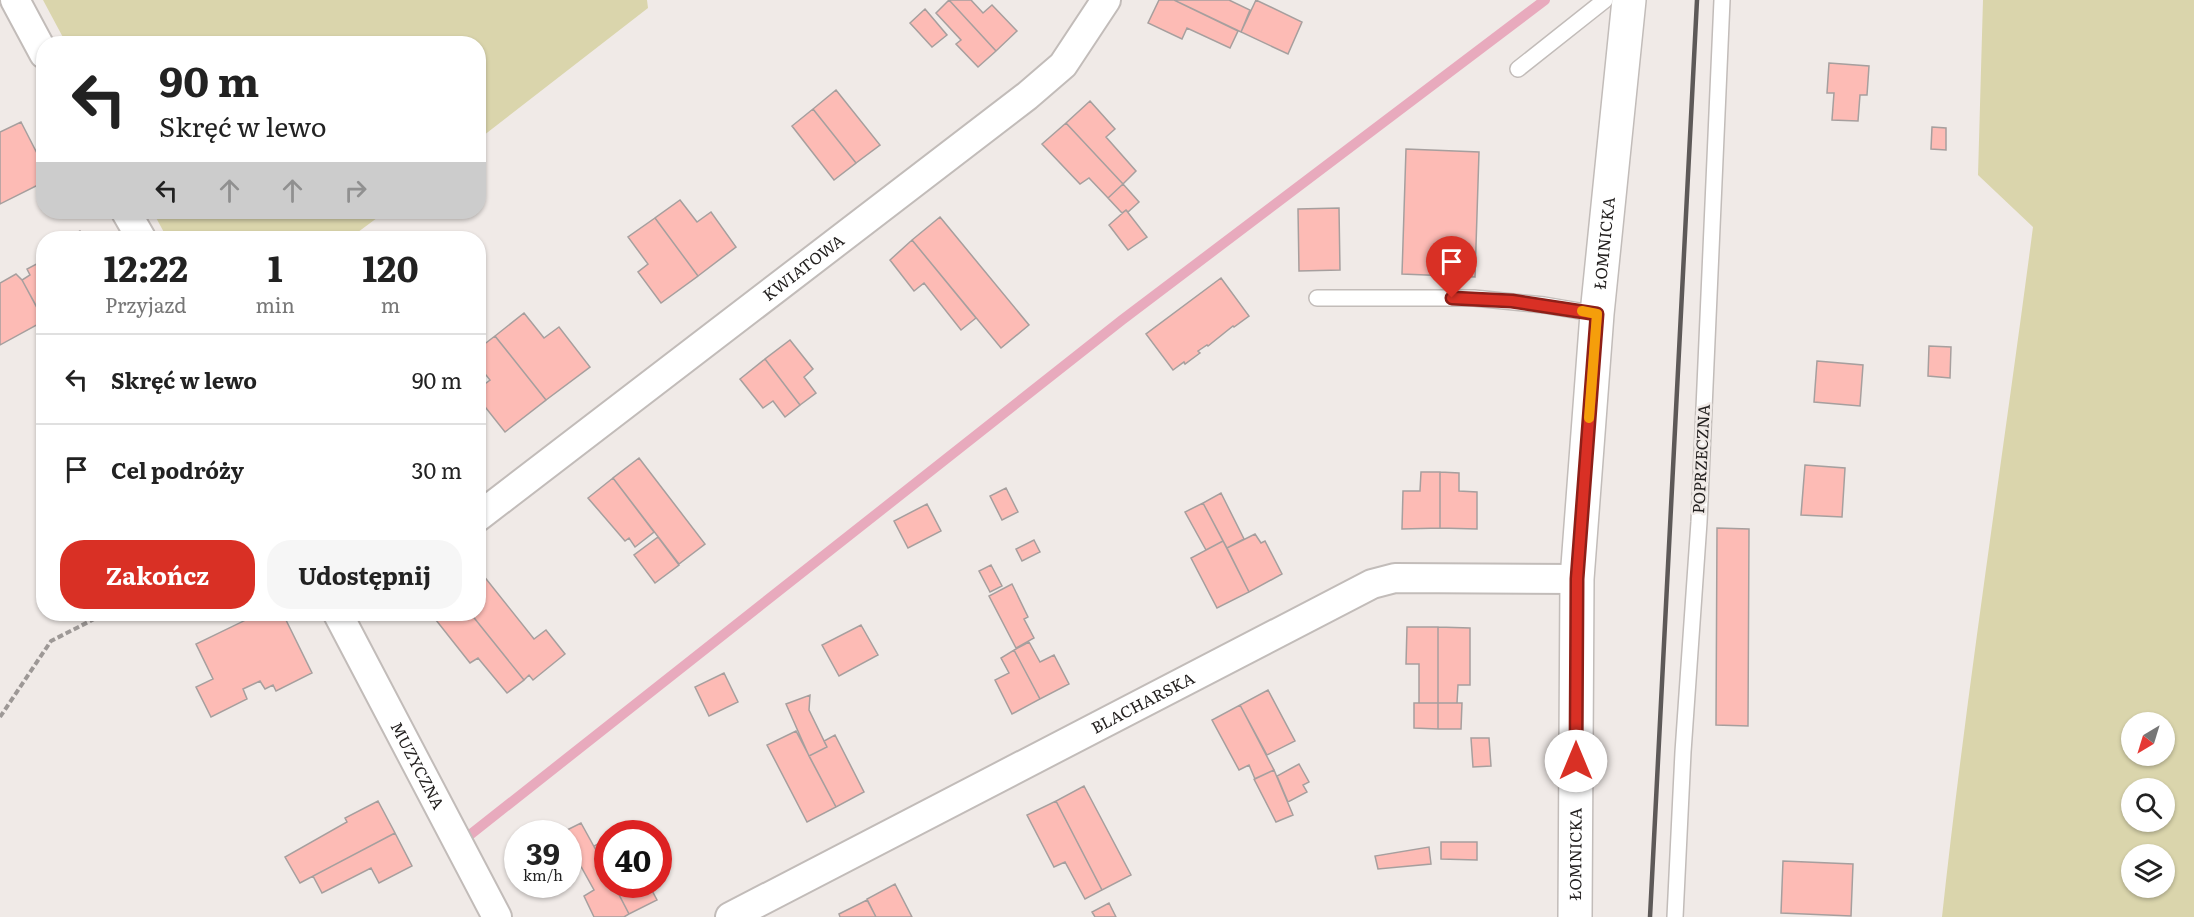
<!DOCTYPE html>
<html lang="pl">
<head>
<meta charset="utf-8">
<style>
	body { margin:0; font-family:Literata,serif; background:#f6f6f6; color:#222; height:100vh; display:flex; flex-direction:column; font-size:22px; white-space:nowrap }
	* { box-sizing:border-box; margin:0 }
	p { font-size:20px; color:#767676 }
	.icon { flex:none; width:33px; height:33px; fill:none; stroke:currentColor; stroke-width:2; stroke-linecap:round; stroke-linejoin:round }
	.map { position:relative; flex:1; overflow:hidden }
	.drawer { position:absolute; left:36px; top:231px; width:450px; height:390px; display:flex; flex-direction:column; background:#fff; border-radius:24px; box-shadow:0 2px 4px #0004 }
	.drawer>* { flex:none }
	.top-card { position:absolute; left:36px; top:36px; width:450px; height:183px; border-radius:24px; box-shadow:0 2px 4px #0004; background:#fff; color:#222; overflow:hidden }
	.needle { width:39px; rotate:218deg }
	.controls { position:absolute; left:2121px; top:712px; display:grid; gap:12px }
	.controls a { display:grid; place-items:center; width:54px; height:54px; border-radius:50%; background:#fff; box-shadow:0 2px 4px #0004; font-size:30px }
	.speed { position:absolute; left:504px; top:820px; display:flex; gap:12px; font-size:30px; font-weight:700; text-align:center }
	.speed>* { display:grid; place-content:center; width:78px; height:78px; border-radius:50%; background:#fff; box-shadow:0 2px 4px #0004; line-height:1 }
	.speed small { font-size:15px; font-weight:400 }
	.speed .limit { border:9px solid #d22; background:#fff; color:#111 }
	.pin { position:absolute; display:grid; place-items:center; width:51px; height:51px; color:#fff; margin:-62px -26px; border-radius:50% 50% 50% 0; rotate:-45deg; box-shadow:0 0 6px #0007 }
	.pin .icon { rotate:45deg }
	.me { position:absolute; width:66px; margin:-33px; rotate:0deg; stroke-linejoin:round; filter:drop-shadow(0 0 4px #0008) }
	.turn { display:flex; align-items:center; gap:21px; height:126px; padding:0 24px; font-size:27px }
	.turn .icon { width:78px; height:78px; stroke-width:2.5 }
	.turn b { display:block; font-size:42px; line-height:51px }
	.lanes { display:flex; align-items:center; height:57px; padding:0 24px; background:#0003; justify-content:center; gap:30px; direction:ltr }
	.lanes .off { opacity:.35 }
	.eta { display:flex; justify-content:space-evenly; align-items:center; height:102px; text-align:center }
	.eta b { font-size:36px; font-weight:700; line-height:42px }
	.button { display:flex; gap:12px; margin-top:auto; padding:12px 24px }
	.button a { flex:1; height:69px; border-radius:24px; background:#d93025; color:#fff; font-size:24px; font-weight:700; line-height:69px; text-align:center }
	.button a+a { background:#f6f6f6; color:#222 }
	ul { padding:0; list-style:none }
	li { display:flex; align-items:center; gap:18px; height:90px; padding:0 24px; border-top:2px solid #e0e0e0 }
	li div { flex:1 }
	li b { display:block; font-size:22px }
	li em { font-style:normal }
	.map>svg:first-child { display:block }
	.green { fill:#dad5ac; fill-rule:evenodd }
	.lines { fill:none; stroke-linecap:round; stroke-linejoin:round }
	.stream { stroke:#e8aabd; stroke-width:10 }
	.building { fill:#fdbbb5; stroke:#a69f9e; stroke-width:1.5 }
	.service-casing { stroke:#c2bcb9; stroke-width:18 }
	.minor-casing { stroke:#c2bcb9; stroke-width:32 }
	.tertiary-casing { stroke:#c2bcb9; stroke-width:36 }
	.path { stroke:#9d9896; stroke-width:4; stroke-dasharray:6 3; stroke-linecap:butt }
	.service { stroke:#fff; stroke-width:15 }
	.minor { stroke:#fff; stroke-width:28 }
	.tertiary { stroke:#fff; stroke-width:33 }
	.rail { stroke:#5d5958; stroke-width:4.5 }
	.route-casing { stroke:#8d1f18; stroke-width:15 }
	.route { stroke:#d93025; stroke-width:10 }
	.slow { stroke:#f59e0b; stroke-width:10 }
	.labels { text-anchor:middle; stroke-width:5; stroke-linejoin:round; paint-order:stroke }
	.street-label { font-size:16px; fill:#242120; stroke:#f0eae7 }
</style>
</head>
<body>
<div class="map">
<svg width="2194" height="917" viewBox="0 0 2194 917">
	<rect width="100%" height="100%" fill="#f0eae7"/>
	<path class="green" d="M43,0H647L648,8L479,139L478,44L66,43Z
		M1983,0H2194V917H1942C1967,686 2003,457 2033,227L1978,175ZM2132,723H2164V756H2132ZM2132,789H2164V822H2132ZM2132,855H2164V888H2132Z
		M153,212H385L350,238H167Z"/>
	<g class="lines">
		<path class="stream" d="M471,834L1122,320L1545,0"/>
	</g>
	<path class="building" d="M949,0H971L983,13L992,5L1017,31L996,51Z
		M949,0L996,51L978,67L956,44L961,40L936,13Z
		M1159,0H1174L1238,31L1230,48L1187,28L1182,39L1148,23Z
		M1174,0H1229L1250,10L1241,32Z
		M1256,0L1302,22L1288,54L1241,32Z
		M925,9L947,35L932,47L910,23Z
		M1829,63L1869,66L1867,95H1860L1858,121L1832,120L1834,93H1827Z
		M836,90L880,145L856,163L813,109Z
		M1090,101L1115,129L1106,137L1136,171L1123,184L1066,123Z
		M813,109L856,163L834,180L792,126Z
		M21,122L44,167V182L0,204V132Z
		M1066,123L1123,184L1108,198L1089,178L1080,184L1042,144Z
		M1932,127L1946,128V150L1931,149Z
		M1406,149L1479,152L1475,277L1402,274Z
		M1123,184L1139,202L1128,212L1126,210L1122,213L1108,198Z
		M680,200L697,222L711,212L736,247L698,276L655,218Z
		M1339,208L1340,270L1299,271L1298,209Z
		M1126,210L1147,237L1128,250L1109,225Z
		M940,217L1029,325L1001,348L912,240Z
		M655,218L698,276L661,303L638,272L648,264L628,237Z
		M80,231L84,238H67Z
		M912,240L976,318L961,330L924,283L914,291L890,260Z
		M44,260V320L22,280L30,275L27,269Z
		M16,274L22,280L44,321L0,345V283Z
		M1221,278L1249,316L1234,327L1233,326L1208,346L1207,345L1198,351L1200,353L1185,364L1184,362L1173,370L1146,334Z
		M524,313L544,338L559,327L590,367L546,400L495,336Z
		M495,336L546,400L505,432L478,398V389L490,380L478,365V349Z
		M790,340L813,369L804,377L816,393L800,405L765,359Z
		M1929,346L1951,347L1950,378L1928,376Z
		M765,359L800,405L785,417L773,401L763,408L740,379Z
		M1817,361L1863,365L1860,406L1814,402Z
		M639,458L705,544L679,564L613,478Z
		M1805,465L1845,468L1842,517L1801,515Z
		M1421,472H1440V528L1402,529L1403,491H1420Z
		M1440,472L1459,473V491L1477,492V529L1440,528Z
		M613,478L654,532L635,547L629,538L625,541L588,498Z
		M1006,488L1018,512L1002,520L990,496Z
		M1221,493L1244,539L1227,548L1203,503Z
		M1203,503L1223,541L1206,550L1185,512Z
		M927,504L941,531L908,548L894,521Z
		M1717,528L1749,529L1748,726L1716,725Z
		M1255,534L1261,543L1265,541L1282,574L1249,592L1227,548Z
		M658,537L679,565L655,583L634,555Z
		M1034,540L1040,552L1022,561L1016,549Z
		M1223,541L1249,592L1217,608L1191,558Z
		M991,565L1002,586L990,592L979,571Z
		M483,575L534,639L546,630L565,654L533,680L529,675L524,680L471,614H478V579Z
		M1012,584L1028,617L1024,619L1034,638L1016,648L989,596Z
		M258,614H283L312,673L276,691L273,685L265,689L260,681L243,689L247,699L211,717L196,687L213,679L196,644Z
		M434,614H471L524,680L507,693L478,658L470,663L432,615Z
		M861,625L878,655L839,676L822,645Z
		M1407,627H1438V703H1419V664H1406Z
		M1438,627L1470,628V685H1458L1457,703H1438Z
		M1029,642L1040,662L1054,655L1069,684L1040,699L1014,650Z
		M1014,650L1040,699L1012,714L995,680L1009,673L1001,658Z
		M724,673L738,702L709,716L695,687Z
		M1268,690L1295,741L1267,755L1240,705Z
		M810,695L809,710L827,747L809,756L786,704Z
		M1414,703H1438V729L1414,728Z
		M1438,703H1462L1461,729H1438Z
		M1240,705L1274,770L1255,779L1249,765L1239,770L1212,720Z
		M796,731L836,807L807,822L767,745Z
		M835,735L864,792L836,807L809,756L827,747L824,741Z
		M1471,738H1489L1491,766L1473,767Z
		M1299,764L1309,782L1303,785L1307,792L1288,802L1277,776Z
		M1274,770L1293,815L1276,822L1254,779Z
		M1084,786L1131,875L1102,890L1056,801Z
		M378,801L395,833L300,883L285,857L347,822L345,818Z
		M1056,801L1102,890L1085,899L1065,862L1054,867L1027,815Z
		M581,823L608,872V885H614L629,914L624,917H594L584,896L594,890L568,843V834L563,832Z
		M395,833L412,866L379,883L371,868L322,893L313,876Z
		M608,839V872L594,846Z
		M1441,842H1477V860L1441,859Z
		M1429,847L1431,864L1378,869L1375,856Z
		M1783,861L1853,864L1851,916L1781,913Z
		M895,884L912,917H876L867,899Z
		M614,885H649L657,900L629,914Z
		M867,900L876,917H840L839,914Z
		M1109,903L1116,917H1095L1092,912Z"/>
	<g class="lines">
		<g class="service-casing">
			<path id="service" d="M1518,69L1605,0
				M1317,298H1474L1544,305L1597,314
				M1675,917L1683,752L1699,522L1722,0"/>
		</g>
		<g class="minor-casing">
			<g id="minor">
				<path d="M15,0L44,54"/>
				<path d="M126,212L141,238"/>
				<path id="s1" d="M478,517L1027,96L1063,65L1106,0"/>
				<path id="s2" d="M338,614L497,917"/>
				<path id="s3" d="M730,917L1372,584L1395,578L1577,579"/>
			</g>
		</g>
		<g class="tertiary-casing">
			<g id="tertiary">
				<path id="s4" d="M1575,917L1577,579L1597,314L1629,0"/>
			</g>
		</g>
		<path class="path" d="M0,717L51,641L104,614"/>
		<use href="#service" class="service"/>
		<use href="#minor" class="minor"/>
		<use href="#tertiary" class="tertiary"/>
		<path class="rail" d="M1650,917L1697,0"/>
	</g>
	<g class="lines">
		<g class="route-casing">
			<path id="route" d="M1452,298L1512,301L1597,314L1577,579L1576,761"/>
		</g>
		<use href="#route" class="route"/>
		<path class="slow" d="M1582,311L1597,314L1589,418"/>
	</g>
	<g class="labels">
		<g class="street-label">
			<text dy="6" stroke="none"><textPath href="#s4" startOffset="675">ŁOMNICKA</textPath></text>
			<text dy="6" stroke="none"><textPath href="#s1" startOffset="410">KWIATOWA</textPath></text>
			<text transform="translate(1701 459) rotate(-87)" y="6">POPRZECZNA</text>
			<text dy="6" stroke="none"><textPath href="#s3" startOffset="465">BLACHARSKA</textPath></text>
			<text dy="6" stroke="none"><textPath href="#s2" startOffset="171">MUZYCZNA</textPath></text>
			<text dy="6" stroke="none"><textPath href="#s4" startOffset="63">ŁOMNICKA</textPath></text>
		</g>
	</g>
</svg>
<div class="controls">
<a><svg class="needle" viewBox="-14 -14 28 28"><path d="M0-13l5 13h-10z" fill="#e53935"/><path d="M0 13l5-13h-10z" fill="#767676"/></svg></a>
<a><svg class="icon" aria-label="search" viewBox="0 0 24 24"><circle cx="10" cy="10" r="6"/><path d="M15 15l6 6"/></svg></a>
<a><svg class="icon" aria-label="layers" viewBox="0 0 24 24"><path d="M12 4l9 5-9 5-9-5zM3 14l9 5 9-5"/></svg></a>
</div>
<div class="speed"><div>39<small>km/h</small></div><div class="limit">40</div></div>
<div class="pin" style="left:1452px;top:298px;background:#d93025"><svg class="icon" aria-label="arrive" viewBox="0 0 24 24"><path d="M6 21V4h12l-3 4 3 4H6"/></svg></div>
<svg class="me" style="left:1576px;top:761px" viewBox="-20 -20 40 40"><circle r="19" fill="#fff"/><path d="M0-13L10 11 0 6-10 11z" fill="#d93025"/></svg>
<div class="top-card">
<div class="turn"><svg class="icon" aria-label="left" viewBox="0 0 24 24"><path d="M17 20v-9H6M10 6l-5 5 5 5"/></svg><div><b>90 m</b>Skręć w lewo</div></div>
<div class="lanes"><svg class="icon" aria-label="left" viewBox="0 0 24 24"><path d="M17 20v-9H6M10 6l-5 5 5 5"/></svg><svg class="icon off" aria-label="ahead" viewBox="0 0 24 24"><path d="M12 20V5M6 11l6-6 6 6"/></svg><svg class="icon off" aria-label="ahead" viewBox="0 0 24 24"><path d="M12 20V5M6 11l6-6 6 6"/></svg><svg class="icon off" aria-label="right" viewBox="0 0 24 24"><path d="M7 20v-9h11M14 6l5 5-5 5"/></svg></div>
</div>
<section class="drawer">
<div class="eta">
<div><b>12:22</b><p>Przyjazd</p></div>
<div><b>1</b><p>min</p></div>
<div><b>120</b><p>m</p></div>
</div>
<ul>
<li><svg class="icon" aria-label="left" viewBox="0 0 24 24"><path d="M17 20v-9H6M10 6l-5 5 5 5"/></svg><div><b>Skręć w lewo</b></div><em>90 m</em></li>
<li><svg class="icon" aria-label="arrive" viewBox="0 0 24 24"><path d="M6 21V4h12l-3 4 3 4H6"/></svg><div><b>Cel podróży</b></div><em>30 m</em></li>
</ul>
<div class="button"><a>Zakończ</a><a>Udostępnij</a></div>
</section>
</div>
</body>
</html>
